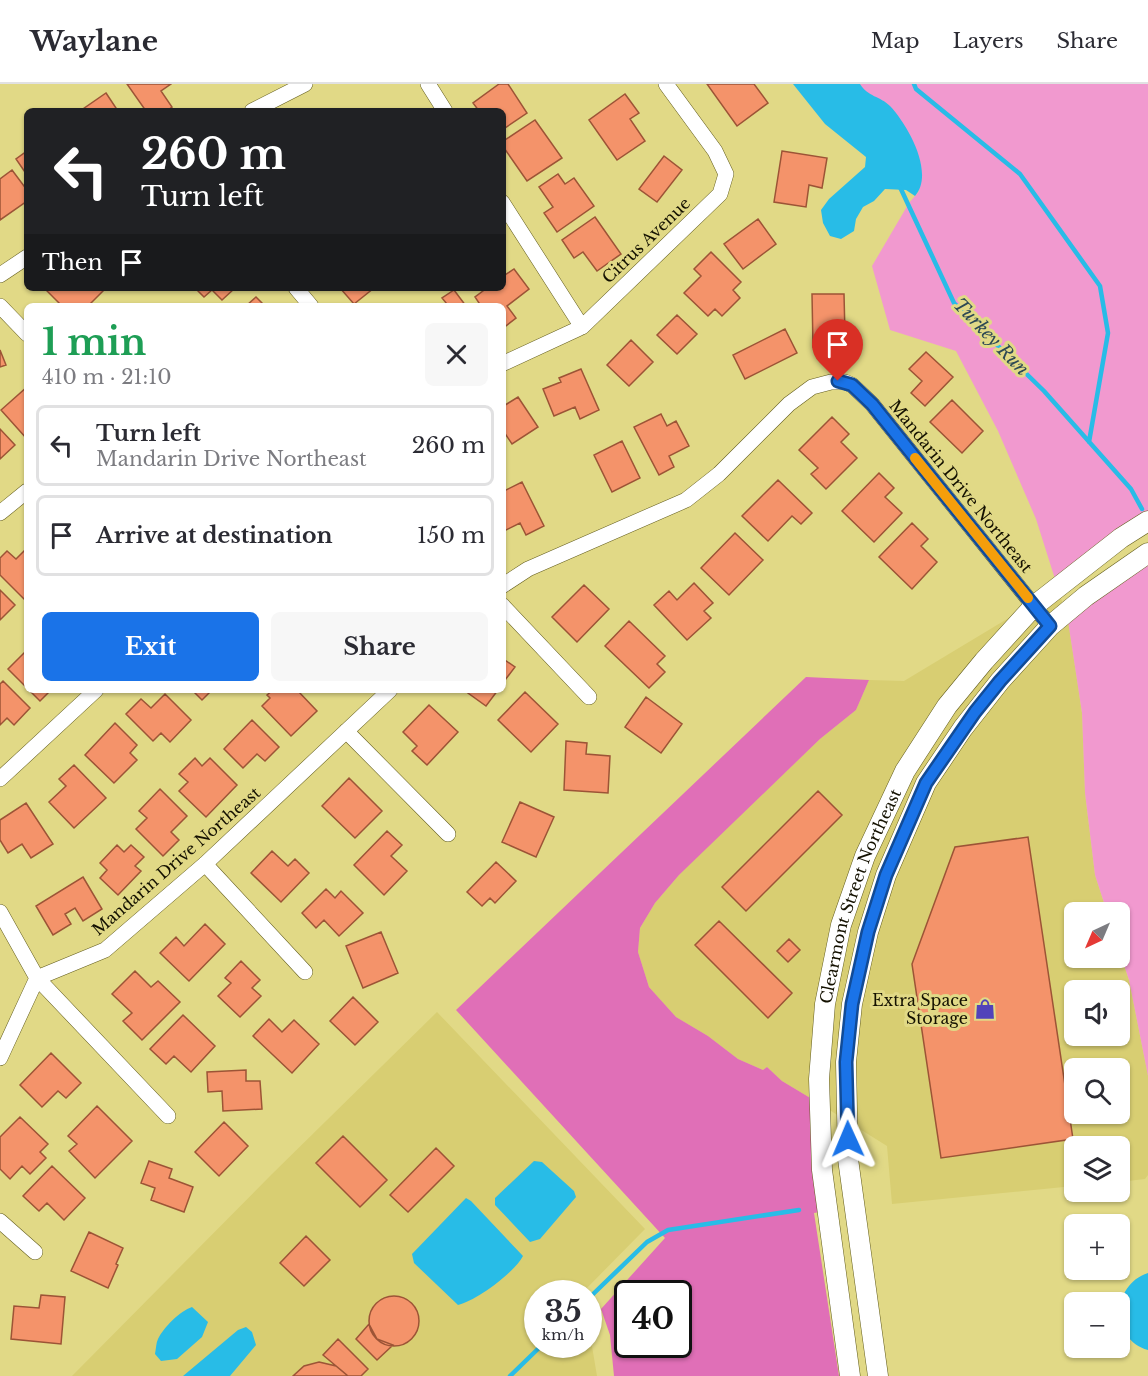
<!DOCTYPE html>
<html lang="en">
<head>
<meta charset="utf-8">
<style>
	body { margin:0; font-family:"Libre Baskerville",serif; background:#f7f7f7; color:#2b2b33; height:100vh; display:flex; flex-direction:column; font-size:22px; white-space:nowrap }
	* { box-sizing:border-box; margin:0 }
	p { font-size:20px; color:#7c7c81 }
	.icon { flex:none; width:33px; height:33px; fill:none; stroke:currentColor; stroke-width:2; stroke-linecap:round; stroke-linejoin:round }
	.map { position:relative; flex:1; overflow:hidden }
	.panel { position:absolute; left:24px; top:219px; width:482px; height:390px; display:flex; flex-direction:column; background:#fff; border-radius:9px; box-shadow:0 2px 4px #0004 }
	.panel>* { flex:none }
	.guide { position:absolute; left:24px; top:24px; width:482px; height:183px; border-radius:9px; box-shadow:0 2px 4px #0004; background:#202124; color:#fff; overflow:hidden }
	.needle { width:39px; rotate:224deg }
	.buttons { position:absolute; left:1064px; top:818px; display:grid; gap:12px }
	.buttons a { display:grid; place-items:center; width:66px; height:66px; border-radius:9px; background:#fff; box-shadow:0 2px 4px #0004; font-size:30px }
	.speed { position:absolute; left:524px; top:1196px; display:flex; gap:12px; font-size:30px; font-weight:700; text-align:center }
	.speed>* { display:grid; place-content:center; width:78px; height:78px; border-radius:50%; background:#fff; box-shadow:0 2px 4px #0004; line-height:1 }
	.speed small { font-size:15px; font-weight:400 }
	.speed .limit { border:3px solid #111; border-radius:9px; background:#fff; color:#111 }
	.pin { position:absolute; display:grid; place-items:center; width:51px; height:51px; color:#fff; margin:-62px -26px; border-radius:50% 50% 50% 0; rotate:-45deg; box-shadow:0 0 6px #0007 }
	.pin .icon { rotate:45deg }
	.me { position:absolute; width:66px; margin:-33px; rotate:359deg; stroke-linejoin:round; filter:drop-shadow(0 0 4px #0008) }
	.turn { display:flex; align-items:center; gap:21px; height:126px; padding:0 18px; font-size:27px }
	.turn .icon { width:78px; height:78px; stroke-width:2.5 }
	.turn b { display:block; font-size:42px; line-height:51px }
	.then { display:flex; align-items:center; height:57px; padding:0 18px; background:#0003; gap:12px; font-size:22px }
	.round { display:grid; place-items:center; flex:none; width:63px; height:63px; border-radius:9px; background:#f7f7f7 }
	.head { display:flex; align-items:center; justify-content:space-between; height:102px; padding:0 18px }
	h1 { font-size:36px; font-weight:700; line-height:45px; color:#1e9e55 }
	.cta { display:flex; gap:12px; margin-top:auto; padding:12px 18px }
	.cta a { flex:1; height:69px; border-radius:9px; background:#1a73e8; color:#fff; font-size:24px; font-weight:700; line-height:69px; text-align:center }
	.cta a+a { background:#f7f7f7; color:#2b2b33 }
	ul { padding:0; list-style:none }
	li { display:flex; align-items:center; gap:18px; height:81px; margin:0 12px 9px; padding:0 6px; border:3px solid #e1e1e2; border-radius:9px }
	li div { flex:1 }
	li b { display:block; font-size:22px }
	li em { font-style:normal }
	header { display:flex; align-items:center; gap:36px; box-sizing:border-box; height:84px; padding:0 30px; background:#fff; border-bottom:2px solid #e1e1e2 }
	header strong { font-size:28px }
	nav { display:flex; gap:33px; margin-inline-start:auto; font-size:21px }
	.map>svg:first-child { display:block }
	.built { fill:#d8ce72; fill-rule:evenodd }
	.green { fill:#f199cf }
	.forest { fill:#e06fb7; fill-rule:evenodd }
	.water { fill:#28bce7 }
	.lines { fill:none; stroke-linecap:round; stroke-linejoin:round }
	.stream { stroke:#28bce7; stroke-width:4.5 }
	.building { fill:#f4936a; stroke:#9c5436; stroke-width:1.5 }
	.minor-casing { stroke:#635d1d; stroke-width:16 }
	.tertiary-casing { stroke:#635d1d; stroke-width:21 }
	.minor { stroke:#fff; stroke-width:15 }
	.tertiary { stroke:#fff; stroke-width:20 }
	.route-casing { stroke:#114b97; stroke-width:15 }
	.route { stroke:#1a73e8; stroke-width:10 }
	.slow { stroke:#f59e0b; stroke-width:10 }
	.labels { text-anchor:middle; stroke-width:6; stroke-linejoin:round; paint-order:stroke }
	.street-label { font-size:16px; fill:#141100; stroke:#e1d986 }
	.poi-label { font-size:16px; fill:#141100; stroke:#e1d986; text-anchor:end }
	.water-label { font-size:18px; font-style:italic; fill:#2d4954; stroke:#e1d986 }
</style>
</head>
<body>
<header>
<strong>Waylane</strong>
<nav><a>Map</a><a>Layers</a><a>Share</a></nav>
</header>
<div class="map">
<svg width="1148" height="1292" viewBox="0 0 1148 1292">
	<rect width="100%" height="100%" fill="#e1d986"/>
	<path class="built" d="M1060,510L1063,521L1046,536L878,788L839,1032L828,1025L827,990L833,920L848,842L873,775L912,690L953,626L1039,527Z
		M1017,529L858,770L812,1015L782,997L767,983L763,986L738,975L708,952L676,933L649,903L638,868L640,844L655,819L679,791L715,755L820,655L856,626L869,596L904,597Z
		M1068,536L1082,629L1085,709L1095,791L1107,828H1074V873H1119V866L1129,896L1148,992V1091L1145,1095L1119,1098V1062H1074V1102L892,1120L887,1062L855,1042L854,977L859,920L876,850L893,793L933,703L969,648L1006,602ZM1074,906H1119V951H1074ZM1074,984H1119V1029H1074Z
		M437,928L645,1145L582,1209H537V1260H588V1238L597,1292H72L271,1091Z"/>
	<path class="green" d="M860,0H1148V428L1055,495L1036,435L998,347L956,267L890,246L872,182L909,119L919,107L888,20L865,9Z
		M1148,478V992L1129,896L1119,866V828H1107L1095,791L1085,709L1082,629L1068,537Z"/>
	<path class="forest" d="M806,593L869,596L856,626L820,655L679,791L655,819L640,844L638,868L649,903L676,933L708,952L738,975L763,986L767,983L782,997L812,1015L820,1128L814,1129L839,1292H614L610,1251L601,1225L665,1154L456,926ZM627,1209H678V1260H627Z"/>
	<path class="water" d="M793,0H860C868,13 880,12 890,22C908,41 935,89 915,112L906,106L885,105L874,117L863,123L856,135L854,147L841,155L830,152L823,139L821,126L829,115L865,83L866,73L825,40Z
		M534,1077L542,1078L574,1107L576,1113L540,1155L530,1158L495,1121V1114Z
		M466,1114L471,1117L523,1172C514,1189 476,1217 458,1221L414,1179L412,1170Z
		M1148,1189V1266C1110,1255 1111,1201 1148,1189Z
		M192,1223L208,1238L202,1253L177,1275L161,1277L155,1270C156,1265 156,1259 158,1255C164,1243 180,1227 192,1223Z
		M246,1243L252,1248L256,1261L230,1292H183L238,1246Z"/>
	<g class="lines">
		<path class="stream" d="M914,0L916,5L1020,90L1100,202L1108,249L1089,358
			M900,103L954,219L1044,307L1131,405L1142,425
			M588,1215L647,1158L668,1146L799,1126
			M510,1292L543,1260"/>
	</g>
	<path class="building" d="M127,0H171L161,7L172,23L167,27H146Z
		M499,0H508L527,29L502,46V27H479L473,19Z
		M707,0H754L768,19L737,42Z
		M106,9L118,27H80Z
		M625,10L639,29L630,35L645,57L617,76L589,36Z
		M535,36L562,74L527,97L502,61V58Z
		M27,67V91L16,75Z
		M782,67L827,74L822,104L809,101L806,123L774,118Z
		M664,72L682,86L657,118L639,105Z
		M12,86L27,106V117L0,136V95Z
		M558,90L565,100L574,94L594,122L557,148L544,129L553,123L539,103Z
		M595,133L621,170L597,187L583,168L574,174L562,156Z
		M758,135L776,160L743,185L724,160Z
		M711,168L741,198L733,206L740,214L722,232L715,225L708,232L684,209L701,192L694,185Z
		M514,185L529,205L507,222L516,234L502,245V222H481L475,213L487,204H502V193Z
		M49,204H106L88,222H56L59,219L47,207Z
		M195,204H235L222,216L212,206L204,213Z
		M340,204H374L354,220Z
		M454,206L466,222H444L447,220L442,214Z
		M812,210H844L845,251H834V263H813Z
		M256,213L265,222H246Z
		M677,231L697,250L677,270L657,251Z
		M785,245L797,269L745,295L733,271Z
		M631,256L653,278L629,302L607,281Z
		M0,266L6,281L0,283Z
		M926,268L953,293L925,322L911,309L922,297L909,285Z
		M581,285L599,326L580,335L575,323L554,332L543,305L561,298L559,294Z
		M27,303V355L1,326Z
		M518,313L538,343L512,360L502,345V323Z
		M952,316L983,347L962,369L930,338Z
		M661,330L667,342L676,337L689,362L669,372L674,383L659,391L634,343Z
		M832,333L849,350L841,358L857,374L826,405L811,390L818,384L799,366Z
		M0,345L15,361L0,375Z
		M622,357L640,394L612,408L594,371Z
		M879,389L894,404L885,413L902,429L874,458L842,427Z
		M778,396L812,429L801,440L792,432L768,457L742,432Z
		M522,398L544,442L526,451L520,439L502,448V408Z
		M912,439L928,455L921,462L937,478L912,505L879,473Z
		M735,449L763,476L729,511L701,484Z
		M27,464V514L25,516L0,491V474L7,467L16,475Z
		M694,499L713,519L704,527L711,534L687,556L654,521L669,507L677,516Z
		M584,501L609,525L577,558L552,533Z
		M0,506L15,521L0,536Z
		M629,537L665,572L657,580L665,588L649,604L605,562Z
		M27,566V604L8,585Z
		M502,574L515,583L502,600Z
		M3,597L30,624L14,641L7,634L0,641V600Z
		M29,606H51L40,617Z
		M192,606H212L202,616Z
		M273,606H297L317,627L291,652L262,622L270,614L267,611Z
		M470,606H498L486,622L468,609Z
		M525,608L558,640L531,668L498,636Z
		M165,610L191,636L170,658L161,649L153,657L126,630L141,615L151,624Z
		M646,613L682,640L661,669L625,643Z
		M429,621L458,648L427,681L412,667L417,662L403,648Z
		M252,636L279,663L265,677L257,670L243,684L224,665Z
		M115,639L137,661L130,669L137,676L114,699L85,671Z
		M566,657L587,659L586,670L610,672L608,709L564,706Z
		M195,674L202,682L210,674L237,701L206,733L179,707L188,698L179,690Z
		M74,681L106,714L74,744L49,718L66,702L59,695Z
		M349,694L382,727L355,754L322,722Z
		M160,705L187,732L171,748L179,756L163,772L136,745L147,734L139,727Z
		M818,707L842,731L746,827L722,803Z
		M520,718L554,733L536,773L502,758Z
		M26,719L53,760L31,774L22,760L8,769L0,756V736Z
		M387,747L402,761L391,772L407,787L384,811L354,781Z
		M1028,753L1073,1055L941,1074L912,880L955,763Z
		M117,761L124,768L131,761L144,773L135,782L141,787L118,811L100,794L107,786L100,779Z
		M272,767L288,782L295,775L309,789L281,818L251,789Z
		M496,778L516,797L495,819L490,814L482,822L467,808Z
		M83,793L102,825L83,837L75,824L65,830L71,840L53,851L36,822Z
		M326,805L335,814L341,807L363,829L339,852L324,836L316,844L302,829Z
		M719,837L792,909L768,934L695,861Z
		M205,840L225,860L189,897L160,869L176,853L184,862Z
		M381,848L398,889L363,904L346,862Z
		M789,855L800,866L788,878L777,867Z
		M241,877L260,896L252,904L261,912L240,933L218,912L231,899L225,894Z
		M135,887L151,903L158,897L180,918L142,956L123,937L132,929L112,910Z
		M353,913L378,938L355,961L330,937Z
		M183,931L215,962L191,988L174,972L166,980L150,965Z
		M269,935L282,948L294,936L319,960L292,989L253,952Z
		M51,969L81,999L66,1014L58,1007L42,1023L20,1001Z
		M246,986V997H260L262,1025L223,1027L222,1007L208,1008L207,988Z
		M97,1022L132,1057L95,1094L69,1067L77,1060L68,1052Z
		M20,1033L48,1060L40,1068L46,1074L30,1090L22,1082L10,1095L0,1085V1053Z
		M224,1038L248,1062L219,1092L195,1068Z
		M343,1052L387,1096L360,1123L316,1079Z
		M436,1064L454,1082L408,1128L390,1111Z
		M149,1077L172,1085L169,1094L193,1103L184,1128L151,1116L155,1104L141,1099Z
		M52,1082L85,1114L64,1136L47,1119L39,1127L23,1112Z
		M89,1148L123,1164L116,1180L118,1181L108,1204L71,1187Z
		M306,1152L330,1176L304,1202L280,1179Z
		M41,1211L65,1213L61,1260L11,1255L14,1222L39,1224Z
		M369 1237a25 25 0 1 1 50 0a25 25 0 1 1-50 0Z
		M369,1240L377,1255L393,1261L377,1276L356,1255Z
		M338,1255L368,1285L361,1292H348L323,1271Z
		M319,1278L336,1282L348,1292H293L304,1282Z"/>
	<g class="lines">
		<g class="minor-casing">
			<path id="minor" d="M428,0L445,27
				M252,27L305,0
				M502,118L582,243
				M0,191L27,173
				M296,204L311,222
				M0,222L27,250
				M502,280L582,243L720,110L726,90L715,67L666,0
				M0,429L27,407
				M502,502L528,485L686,416L719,390L789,320L812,303L831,298H845L852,301L872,320L1050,542
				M502,521L589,613
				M346,647L448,750
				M0,695L96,606
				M205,780L305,888
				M0,828L37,894L168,1032
				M0,974L37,894L105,866L205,780L390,606
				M0,1137L35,1168"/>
		</g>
		<g class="tertiary-casing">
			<g id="tertiary">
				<path id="s1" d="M850,1292L822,1086L819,995L825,920L841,841L865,772L905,687L947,622L984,577L1034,522L1121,454L1148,437"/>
				<path d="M878,1292L848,1075L846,978L852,920L868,848L886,791L926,699L963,644L1000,597L1050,542L1086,512L1148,469"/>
			</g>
		</g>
		<use href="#minor" class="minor"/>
		<use href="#tertiary" class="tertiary"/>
	</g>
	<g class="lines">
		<g class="route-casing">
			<path id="route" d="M838,297L852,301L872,320L1050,542L1000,597L975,628L926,699L886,791L868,848L852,920L846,978L848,1055"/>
		</g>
		<use href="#route" class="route"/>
		<path class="slow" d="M915,374L1028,514"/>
	</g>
	<defs>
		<g id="shop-bare" transform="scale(1.62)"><path d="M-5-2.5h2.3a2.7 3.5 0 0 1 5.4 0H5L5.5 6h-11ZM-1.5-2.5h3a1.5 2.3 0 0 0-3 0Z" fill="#5242ba" stroke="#e1d986" stroke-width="2.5" paint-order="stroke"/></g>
	</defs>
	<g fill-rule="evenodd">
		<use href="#shop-bare" x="985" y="925"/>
	</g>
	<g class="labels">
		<g class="street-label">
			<text transform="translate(646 156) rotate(-44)" y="6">Citrus Avenue</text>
			<text transform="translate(961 402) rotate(51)" y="6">Mandarin Drive Northeast</text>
			<text transform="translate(176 777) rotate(-41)" y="6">Mandarin Drive Northeast</text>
			<text dy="6" stroke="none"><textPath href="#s1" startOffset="488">Clearmont Street Northeast</textPath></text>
		</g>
		<g class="poi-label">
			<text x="968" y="922">Extra Space<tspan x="968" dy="18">Storage</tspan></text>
		</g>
		<g class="water-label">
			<text transform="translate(991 253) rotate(46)" y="6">Turkey Run</text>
		</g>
	</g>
</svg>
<div class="buttons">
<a><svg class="needle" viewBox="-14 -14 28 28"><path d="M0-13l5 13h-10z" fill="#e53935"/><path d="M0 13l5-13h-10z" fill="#7c7c81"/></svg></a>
<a><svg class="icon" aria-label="sound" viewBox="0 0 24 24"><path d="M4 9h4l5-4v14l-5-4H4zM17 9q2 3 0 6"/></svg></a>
<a><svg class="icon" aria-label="search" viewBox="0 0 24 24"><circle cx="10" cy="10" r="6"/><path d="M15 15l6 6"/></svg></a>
<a><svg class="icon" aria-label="layers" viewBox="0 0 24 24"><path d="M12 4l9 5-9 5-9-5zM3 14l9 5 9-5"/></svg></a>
<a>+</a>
<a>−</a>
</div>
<div class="speed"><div>35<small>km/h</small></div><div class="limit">40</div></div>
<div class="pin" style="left:838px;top:297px;background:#d93025"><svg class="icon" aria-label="arrive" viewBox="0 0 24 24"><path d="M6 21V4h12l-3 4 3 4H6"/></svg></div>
<svg class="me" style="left:848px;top:1055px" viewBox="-20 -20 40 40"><path d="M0-17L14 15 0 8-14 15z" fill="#1a73e8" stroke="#fff" stroke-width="4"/></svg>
<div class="guide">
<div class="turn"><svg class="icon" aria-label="left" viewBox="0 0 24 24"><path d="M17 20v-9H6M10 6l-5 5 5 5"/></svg><div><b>260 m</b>Turn left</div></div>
<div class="then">Then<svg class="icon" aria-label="arrive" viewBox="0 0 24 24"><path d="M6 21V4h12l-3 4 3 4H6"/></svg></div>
</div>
<section class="panel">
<div class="head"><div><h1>1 min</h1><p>410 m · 21:10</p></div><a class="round"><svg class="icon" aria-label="close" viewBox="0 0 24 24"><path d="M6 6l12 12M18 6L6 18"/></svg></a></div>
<ul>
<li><svg class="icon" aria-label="left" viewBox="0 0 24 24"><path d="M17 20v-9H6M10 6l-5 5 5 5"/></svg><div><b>Turn left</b><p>Mandarin Drive Northeast</p></div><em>260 m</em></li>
<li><svg class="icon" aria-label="arrive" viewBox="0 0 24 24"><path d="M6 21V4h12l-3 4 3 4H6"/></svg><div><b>Arrive at destination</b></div><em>150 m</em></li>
</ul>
<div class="cta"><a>Exit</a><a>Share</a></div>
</section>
</div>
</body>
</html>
